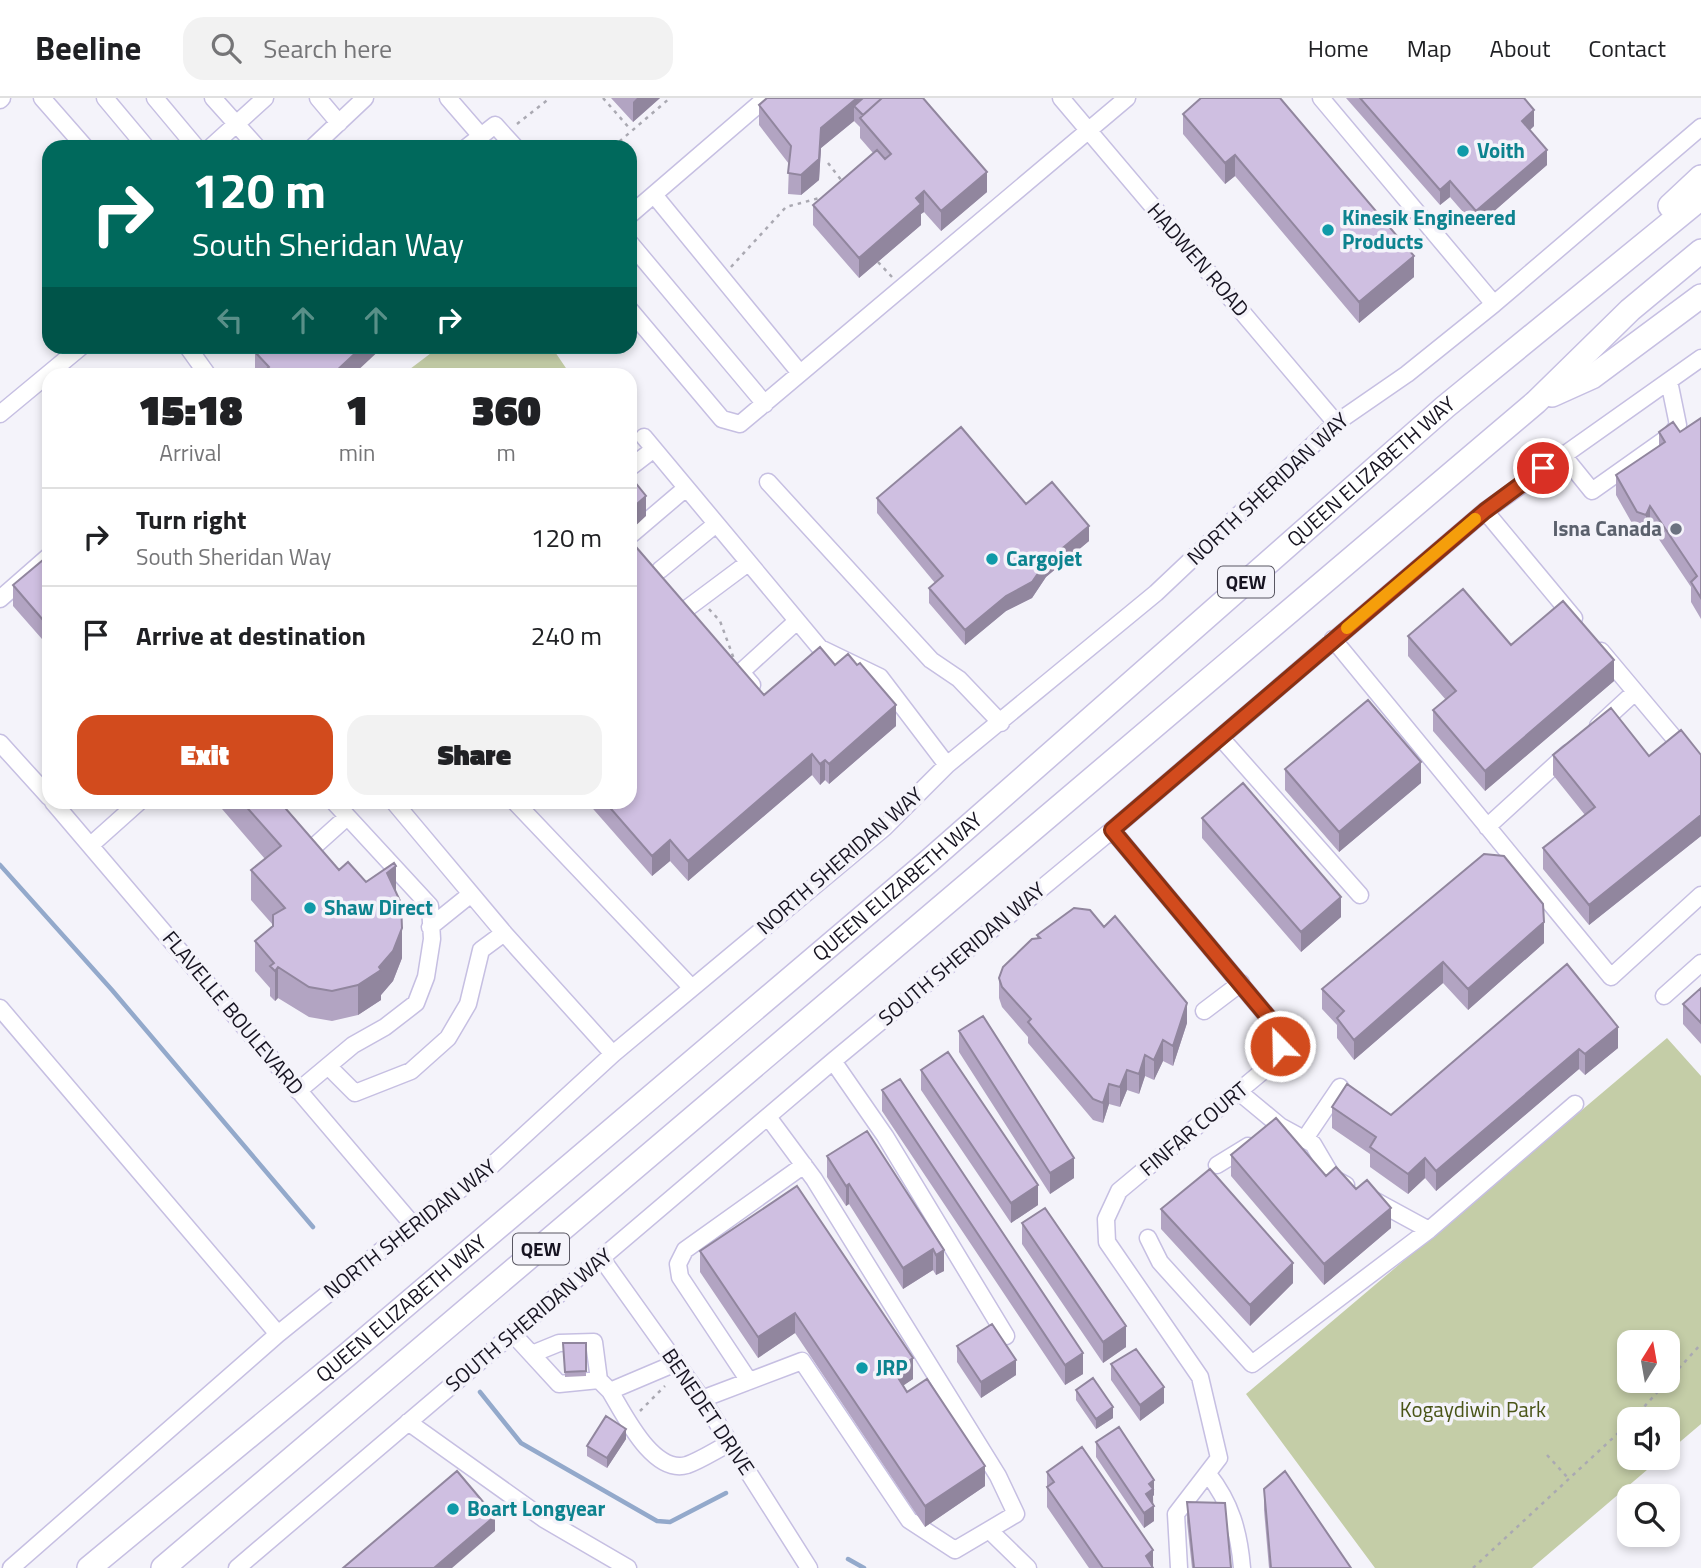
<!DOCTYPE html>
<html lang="en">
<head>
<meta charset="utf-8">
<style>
	body { margin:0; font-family:"Titillium Web",sans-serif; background:#f2f2f2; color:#202124; height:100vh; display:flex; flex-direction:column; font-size:26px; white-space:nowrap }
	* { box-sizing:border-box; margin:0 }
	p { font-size:23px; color:#757577 }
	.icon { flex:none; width:38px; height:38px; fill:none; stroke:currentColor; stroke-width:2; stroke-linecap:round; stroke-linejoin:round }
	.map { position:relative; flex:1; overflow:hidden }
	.sheet { position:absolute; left:42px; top:270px; width:595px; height:441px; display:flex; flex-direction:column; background:#fff; border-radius:21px; box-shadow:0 4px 10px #0003 }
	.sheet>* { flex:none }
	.guide { position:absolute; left:42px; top:42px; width:595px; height:214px; border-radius:21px; box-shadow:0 4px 10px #0003; background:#00695c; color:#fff; overflow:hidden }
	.needle { width:46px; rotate:11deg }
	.tools { position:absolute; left:1617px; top:1232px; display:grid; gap:14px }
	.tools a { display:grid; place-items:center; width:63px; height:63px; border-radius:14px; background:#fff; box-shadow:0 4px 10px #0003; font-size:35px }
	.pin { position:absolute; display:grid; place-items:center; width:60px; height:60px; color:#fff; margin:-30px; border:4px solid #fff; border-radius:50%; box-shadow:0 2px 7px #0007 }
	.me { position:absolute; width:77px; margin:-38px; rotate:337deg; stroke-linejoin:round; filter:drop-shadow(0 0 5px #0008) }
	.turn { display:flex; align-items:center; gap:24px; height:147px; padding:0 35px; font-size:32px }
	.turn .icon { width:91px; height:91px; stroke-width:2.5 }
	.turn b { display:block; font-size:49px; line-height:60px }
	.lanes { display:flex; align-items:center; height:66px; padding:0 35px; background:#0003; justify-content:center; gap:35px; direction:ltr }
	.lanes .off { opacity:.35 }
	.eta { display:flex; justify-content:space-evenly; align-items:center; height:119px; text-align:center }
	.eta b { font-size:42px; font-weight:800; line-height:49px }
	.cta { display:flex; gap:14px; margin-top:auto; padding:14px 35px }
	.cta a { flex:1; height:80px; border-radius:21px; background:#d24b1d; color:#fff; font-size:28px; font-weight:800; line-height:80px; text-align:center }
	.cta a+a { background:#f2f2f2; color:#202124 }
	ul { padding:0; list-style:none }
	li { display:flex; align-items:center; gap:21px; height:98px; padding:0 35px; border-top:2px solid #e0e0e0 }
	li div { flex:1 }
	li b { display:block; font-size:26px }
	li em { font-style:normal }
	header { display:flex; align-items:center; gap:42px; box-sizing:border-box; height:98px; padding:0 35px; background:#fff; border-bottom:2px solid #e0e0e0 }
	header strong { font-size:33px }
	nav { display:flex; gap:38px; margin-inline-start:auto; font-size:24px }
	.search { width:490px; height:63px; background:#f2f2f2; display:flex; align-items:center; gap:18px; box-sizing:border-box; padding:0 24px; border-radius:21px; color:#757577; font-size:26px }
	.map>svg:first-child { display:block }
	.green { fill:#c4cda7; fill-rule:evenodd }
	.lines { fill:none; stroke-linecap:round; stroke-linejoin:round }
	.stream { stroke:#93a9cb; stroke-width:4.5 }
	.minor-casing { stroke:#c6bfe2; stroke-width:19 }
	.highway-casing { stroke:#c6bfe2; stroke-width:26 }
	.path { stroke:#aaa9b2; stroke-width:2.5; stroke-dasharray:3.5 5; stroke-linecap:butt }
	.minor { stroke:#fff; stroke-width:16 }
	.highway { stroke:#fff; stroke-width:23 }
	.wall { fill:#b2a4c2 }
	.shaded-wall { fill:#91869e }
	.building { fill:#cfbfe1; stroke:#91869e; stroke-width:2 }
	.route-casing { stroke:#883113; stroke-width:18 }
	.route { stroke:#d24b1d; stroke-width:12 }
	.slow { stroke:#f59e0b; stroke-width:12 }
	.culture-dot { fill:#0f9aa8; stroke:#f4f3fa; stroke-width:2.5 }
	.worship-dot { fill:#6b7280; stroke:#f4f3fa; stroke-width:2.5 }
	.labels { text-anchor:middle; stroke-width:7; stroke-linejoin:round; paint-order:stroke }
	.shield { fill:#f4f3fa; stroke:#595762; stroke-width:2 }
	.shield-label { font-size:19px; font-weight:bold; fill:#171421 }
	.culture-label { font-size:21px; font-weight:bold; fill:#0d838f; stroke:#f4f3fa; text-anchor:start }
	.street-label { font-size:21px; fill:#171421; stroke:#f4f3fa }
	.worship-label { font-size:21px; font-weight:bold; fill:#5b616d; stroke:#f4f3fa; text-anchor:end }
	.park-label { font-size:21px; fill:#4a5518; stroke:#f4f3fa }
</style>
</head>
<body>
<header>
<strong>Beeline</strong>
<div class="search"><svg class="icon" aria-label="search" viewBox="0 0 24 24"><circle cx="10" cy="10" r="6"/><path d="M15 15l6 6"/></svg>Search here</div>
<nav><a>Home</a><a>Map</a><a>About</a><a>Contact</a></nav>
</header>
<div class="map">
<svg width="1701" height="1470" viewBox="0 0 1701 1470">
	<rect width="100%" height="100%" fill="#f4f3fa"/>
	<path class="green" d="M551,248L570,276H416L410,271L439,249Z
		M1667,940L1701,978V1326L1668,1354V1321H1629V1360H1661L1532,1470H1375L1246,1296ZM1629,1244H1668V1283H1629Z"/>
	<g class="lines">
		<path class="stream" d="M0,767L112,892L313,1129
			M480,1294L521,1345L657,1423L670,1424L726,1395
			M848,1461L864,1470"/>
		<g class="minor-casing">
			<path id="minor" d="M42,0L85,49
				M105,0L146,49
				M155,0L196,49
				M213,0L257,49
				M318,0L339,25
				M448,0L481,38L495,27L515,49
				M1061,0L1336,325
				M1321,0L1494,206
				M0,2L2,0
				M211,49L265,0
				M313,49L365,0
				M467,49L481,38
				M655,98L800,275
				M630,117L766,0
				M630,145L765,306
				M630,212L722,321L740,326L1127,0
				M187,248L207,276
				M0,316L82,248
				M644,339L820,550L880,579L947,667
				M1562,356L1592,393L1671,337L1678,327L1669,283
				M632,368L654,351
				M768,384L931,562L959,581L1001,625
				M1485,413L1574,520
				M632,436L686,390
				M660,472L716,426
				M0,501L49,458
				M689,509L748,465
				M1333,541L1611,879L1701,797
				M1601,553L1701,672
				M752,587L741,574L797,523
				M1598,628L1635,594
				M1221,640L1360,797
				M0,645L49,699
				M53,704L413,1127
				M394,704L504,835L613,956
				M515,704L691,889
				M1487,729L1568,655
				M1112,732L1278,931L1280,948L1269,968L1119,1093L1106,1121L1107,1144L1200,1279L1219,1360L1176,1416L1179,1470
				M92,746L139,704
				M308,754L347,719
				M430,829L471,796
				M1664,898L1701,865
				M0,910L278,1236
				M1204,913L1241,885
				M833,963L885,1038L1006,1238
				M328,968L355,995L411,973L448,940L468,906L481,852L504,835
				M298,993L353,947L385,929L416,905L426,879L432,841L430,808L334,704
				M1239,994L1280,1028L1313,1046L1333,1080L1346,1087
				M1304,1042L1340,989
				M1217,1067L1248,1048
				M1372,1101L1429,1132L1575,1006
				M1148,1140L1160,1164L1252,1266L1429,1132
				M602,1161L702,1301L809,1470
				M513,1236L559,1286L599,1282
				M532,1256L559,1245L594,1244L599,1282L610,1293
				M676,1265L610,1293C624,1316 653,1377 687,1367C701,1362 716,1352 730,1345
				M749,1283L680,1179L678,1166L685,1152L804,1067
				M702,1301L802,1263L909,1422L955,1452L1016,1416L998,1378L814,1081L768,1019
				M408,1324L544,1421L628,1470
				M1208,1376C1231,1405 1239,1434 1242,1470
				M989,1432L1028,1470
				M11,1470L278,1236L413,1127L490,1069L613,956L884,730L947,667L1156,495L1336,325L1407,276L1494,206L1701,29
				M237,1470L833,963L1112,732L1485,413L1701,260"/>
		</g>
		<g class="highway-casing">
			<g id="highway">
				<path d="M1670,108L1701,79"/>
				<path d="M1552,297L1592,279L1701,198"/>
				<path id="s1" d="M89,1470L347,1257L929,763L1445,309L1701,100"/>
				<path d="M163,1470L1536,304L1630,212L1701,153"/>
			</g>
		</g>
		<path class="path" d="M603,0L631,32
			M517,26L550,0
			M613,49L670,0
			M828,65L842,83
			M878,164L892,179
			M731,169L786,109L823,99
			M709,511L720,523L734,561
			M640,1313L665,1288
			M1633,1321L1701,1246
			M1547,1357L1568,1380
			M1473,1470L1629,1325"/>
		<use href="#minor" class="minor"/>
		<use href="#highway" class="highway"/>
	</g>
	<path class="wall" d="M611,0H660L633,24Z
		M923,0L987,94L941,133L924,114L921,116V127L859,180L813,127V107L873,55L860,40V29L854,23L821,50L819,82L801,97L788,96L789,66L759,27V7Z
		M1346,0H1524L1534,28L1530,32L1547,67L1476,129L1450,99L1440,107Z
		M1183,16L1414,179L1359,225L1235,78L1225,86L1183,36Z
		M255,254L354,276H256L255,275Z
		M1701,320V521L1691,504V489L1650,428L1646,437L1637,434L1616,397V377L1659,348V334H1680Z
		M877,400L1026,406L1089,443L1046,479L1032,500L1006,513L965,547L929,505V490L935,485L877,415Z
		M49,457V549L13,508V487Z
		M1408,538L1511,547L1614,583L1485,693L1433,633V612L1446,602L1408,558Z
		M835,567L896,628L829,686L825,682L820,687L812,677L688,783L670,763L652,778L587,704H630L764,597Z
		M1553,657H1701V738L1589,827L1543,771V750L1585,717L1553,677Z
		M1285,671L1421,685L1339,754L1285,692Z
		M216,704H280L339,772L366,784L396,795L402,860L393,883L381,897V902L358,917L332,923L309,919L278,900L275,903L270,898V890L255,873V843L273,828V827L251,802V772L265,761Z
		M1202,720L1341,819L1301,854L1202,740Z
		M1484,756L1544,845L1468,912L1443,885L1354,962L1337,940V927L1322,911V891Z
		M1104,829L1187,925L1173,968L1163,963L1154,982L1145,978L1139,996L1127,992L1120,1009L1109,1006L1103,1025L1093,1022L1028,945V939L1002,909L999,900V880L1037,841V837Z
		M1567,866L1618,950L1585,977L1579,971L1436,1093L1425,1080L1408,1096L1370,1069V1056L1332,1030V1009L1391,1017Z
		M1701,890V946L1683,926V906Z
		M959,933L1074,1080L1050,1096L959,954Z
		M921,972L1038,1107L1011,1125L921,992Z
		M882,992L1083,1276L1065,1287L882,1013Z
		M1231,1057L1326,1078L1356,1091L1391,1130L1324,1187L1231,1078Z
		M827,1058L944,1152V1173L936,1177L933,1172L903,1191L849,1106L846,1108L827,1079Z
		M1161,1111L1293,1185L1250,1228L1161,1131Z
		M1022,1125L1126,1249L1103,1265L1022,1146Z
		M700,1153L913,1281L903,1287L907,1294L985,1388L925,1429L795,1235L758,1260L700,1174Z
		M563,1245H586V1278L565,1279Z
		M957,1248L1016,1277L981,1300L957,1264Z
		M1111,1266L1164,1305L1140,1323L1111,1282Z
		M1076,1292L1113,1320L1096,1331L1076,1302Z
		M626,1341L607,1370L587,1358V1348Z
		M1096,1344L1154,1397L1153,1398L1154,1423L1144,1430L1096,1359Z
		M1047,1374L1153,1469L1154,1470H1089L1047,1409Z
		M1264,1391L1351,1470H1269L1264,1412Z
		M1187,1404L1231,1470H1192L1187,1424Z"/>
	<path class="shaded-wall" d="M637,0H660L633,24V4Z
		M857,0H878L854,8V23L821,50L819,82L801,97V77L821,30Z
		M1534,12V28L1522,39V23Z
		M1547,52V67L1476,129V113Z
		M1235,57V78L1225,86V65Z
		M987,74V94L941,133V113Z
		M1450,83V99L1440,107V92Z
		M924,93V114L921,116V127L859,180V160Z
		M1414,158V179L1359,225V204Z
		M363,248H384L354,276H333Z
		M646,398V418L630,433V412Z
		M1650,408V428L1646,437V417Z
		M1089,428V443L1046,479L1032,500L1006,513L965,547V532Z
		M1614,562V583L1485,693V673Z
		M896,607V628L829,686V666Z
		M812,656V677L688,783V763Z
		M825,662V682L820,687V666Z
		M1421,664V685L1339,754V734Z
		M1701,717V738L1589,827V807Z
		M670,742V763L652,778V758Z
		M396,768V798L387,775Z
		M1341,799V819L1301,854V834Z
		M1544,824V845L1468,912V891Z
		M402,830V860L393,883L381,897V902L358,917V887L379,869Z
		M1443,864V885L1354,962V942Z
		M278,869V900L275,903V873Z
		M1187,905V925L1173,968V948Z
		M1618,929V950L1585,977V956Z
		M1163,942V963L1154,982V962Z
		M1579,951V971L1436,1093V1073Z
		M1145,957V978L1139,996V976Z
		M1127,972V992L1120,1009V989Z
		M1109,986V1006L1103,1025V1005Z
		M1074,1060V1080L1050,1096V1075Z
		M1425,1060V1080L1408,1096V1076Z
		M849,1086V1106L846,1108V1088Z
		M1038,1087V1107L1011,1125V1105Z
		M1391,1110V1130L1324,1187V1166Z
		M933,1151V1172L903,1191V1170Z
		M944,1152V1173L936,1177V1157Z
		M1293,1165V1185L1250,1228V1207Z
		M795,1215V1235L758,1260V1239Z
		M1126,1228V1249L1103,1265V1244Z
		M1083,1255V1276L1065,1287V1267Z
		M913,1260V1281L894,1294V1273Z
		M1016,1262V1277L981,1300V1284Z
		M1164,1289V1305L1140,1323V1307Z
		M1113,1309V1320L1096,1331V1321Z
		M626,1331V1341L607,1370V1360Z
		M985,1368V1388L925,1429V1408Z
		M1154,1382V1397L1153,1398V1407L1146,1396L1149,1386Z
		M1154,1408V1423L1144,1430V1415Z
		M495,1418V1433L452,1470H434Z
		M1153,1452V1470L1146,1458Z"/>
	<path class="building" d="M767,0H857L821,30L819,61L801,77L788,75L791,48L759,7Z
		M863,0H882L863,17L854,8Z
		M882,0H923L987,74L941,113L924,93L916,100L921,106L859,160L813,107L877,52L885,61L891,56L860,20Z
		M1201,0H1280L1414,158L1359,204L1235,57L1225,65L1183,16Z
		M1360,0H1524L1534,12L1522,23L1547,52L1476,113L1450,83L1440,92Z
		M261,248H363L333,276H261L269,269L255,254Z
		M1701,320V500L1691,484L1697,478L1650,408L1646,417L1637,414L1616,377L1665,344L1659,334L1673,324L1680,334Z
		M961,329L1026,406L1052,384L1089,428L1046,464L1032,484L1006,498L965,532L929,490L943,478L877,400Z
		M630,378L646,398L630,412Z
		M630,442L764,597L820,549L835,567L848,556L857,567L860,565L896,607L829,666L825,662L820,666L812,656L688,763L670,742L652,758L605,704H630Z
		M49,457V529L13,487Z
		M1463,491L1511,547L1563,503L1614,562L1485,673L1433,612L1456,593L1408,538Z
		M1368,602L1421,664L1339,734L1285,671Z
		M1611,610L1649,658L1681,632L1701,657V717L1589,807L1543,750L1595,709L1553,657Z
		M1243,685L1341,799L1301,834L1202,720Z
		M242,704H280L339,772L348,764L366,784L394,765L396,768L387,775L401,805L402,830L393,853L379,869L381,872L358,887L332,893L309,889L278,869L275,873L270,868L274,865L255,843L273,828V817L285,810L251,772L281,748Z
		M1484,756L1504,758L1543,806L1544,824L1468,891L1443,864L1354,942L1337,920L1344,913L1322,891Z
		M1074,810L1090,812L1104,829L1115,818L1187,905L1173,948L1163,942L1154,962L1145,957L1139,976L1127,972L1120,989L1109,986L1103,1005L1093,1001L1028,924L1031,921L1002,889L999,880L1003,869L1032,841L1040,840L1037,837Z
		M1567,866L1618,929L1585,956L1579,951L1436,1073L1425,1060L1408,1076L1370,1049L1376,1039L1332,1009L1347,986L1391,1017Z
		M1701,890V925L1683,906Z
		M983,918L1074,1060L1050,1075L959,933Z
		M948,954L1038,1087L1011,1105L921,972Z
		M900,981L1083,1255L1065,1267L882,992Z
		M1276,1020L1326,1078L1336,1069L1356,1091L1367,1082L1391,1110L1324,1166L1231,1057Z
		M867,1033L944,1152L936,1157L933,1151L903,1170L849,1086L846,1088L827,1058Z
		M1210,1071L1293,1165L1250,1207L1161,1111Z
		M797,1088L913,1260L894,1273L907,1294L927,1281L985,1368L925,1408L795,1215L758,1239L700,1153Z
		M1045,1110L1126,1228L1103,1244L1022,1125Z
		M992,1226L1016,1262L981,1284L957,1248Z
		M563,1245H586V1273L565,1274Z
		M1136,1251L1164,1289L1140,1307L1111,1266Z
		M1093,1280L1113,1309L1096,1321L1076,1292Z
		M606,1318L626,1331L607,1360L587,1348Z
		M1119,1329L1154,1382L1149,1386L1153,1391L1146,1396L1154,1408L1144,1415L1096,1344Z
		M1082,1349L1153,1452L1146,1458L1153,1470H1103L1047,1389L1054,1384L1047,1374Z
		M457,1373L495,1418L434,1470H343Z
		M1285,1373L1351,1470H1271L1264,1391Z
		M1187,1404L1225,1405L1231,1470H1194Z"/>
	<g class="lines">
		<g class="route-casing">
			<path id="route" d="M1280,948L1278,931L1112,732L1485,413L1543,370"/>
		</g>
		<use href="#route" class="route"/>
		<path class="slow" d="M1347,530L1475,421"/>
	</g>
	<g class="culture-dot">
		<circle cx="1463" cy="53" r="7"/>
		<circle cx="1328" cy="132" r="7"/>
		<circle cx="992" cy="461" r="7"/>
		<circle cx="310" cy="810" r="7"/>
		<circle cx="862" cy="1270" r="7"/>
		<circle cx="453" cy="1411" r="7"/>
	</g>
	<circle class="worship-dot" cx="1676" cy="431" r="7"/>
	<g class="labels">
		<g class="shield">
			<rect x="1218" y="468.5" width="56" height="31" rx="5"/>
			<rect x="513" y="1135.5" width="56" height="31" rx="5"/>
		</g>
		<g class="shield-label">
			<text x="1246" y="491">QEW</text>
			<text x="541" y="1158">QEW</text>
		</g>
		<g class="culture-label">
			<text x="1477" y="60">Voith</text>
			<text x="1342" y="127">Kinesik Engineered<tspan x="1342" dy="24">Products</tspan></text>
			<text x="1006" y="468">Cargojet</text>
			<text x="324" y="817">Shaw Direct</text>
			<text x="876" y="1277">JRP</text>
			<text x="467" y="1418">Boart Longyear</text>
		</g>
		<g class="street-label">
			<text transform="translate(1198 162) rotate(49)" y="7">HADWEN ROAD</text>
			<text dy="7" stroke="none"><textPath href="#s1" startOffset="1687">QUEEN ELIZABETH WAY</textPath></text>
			<text transform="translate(1268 391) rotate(-43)" y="7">NORTH SHERIDAN WAY</text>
			<text transform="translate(840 763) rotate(-41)" y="7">NORTH SHERIDAN WAY</text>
			<text dy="7" stroke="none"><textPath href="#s1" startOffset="1057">QUEEN ELIZABETH WAY</textPath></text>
			<text transform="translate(962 856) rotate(-40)" y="7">SOUTH SHERIDAN WAY</text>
			<text transform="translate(233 915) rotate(50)" y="7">FLAVELLE BOULEVARD</text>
			<text transform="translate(1194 1031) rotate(-40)" y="7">FINFAR COURT</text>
			<text transform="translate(410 1131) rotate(-38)" y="7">NORTH SHERIDAN WAY</text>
			<text dy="7" stroke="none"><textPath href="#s1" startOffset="406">QUEEN ELIZABETH WAY</textPath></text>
			<text transform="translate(529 1222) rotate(-40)" y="7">SOUTH SHERIDAN WAY</text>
			<text transform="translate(708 1314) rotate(56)" y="7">BENEDET DRIVE</text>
		</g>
		<g class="worship-label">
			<text x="1662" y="438">Isna Canada</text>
		</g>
		<g class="park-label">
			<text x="1473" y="1319">Kogaydiwin Park</text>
		</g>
	</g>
</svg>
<div class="tools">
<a><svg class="needle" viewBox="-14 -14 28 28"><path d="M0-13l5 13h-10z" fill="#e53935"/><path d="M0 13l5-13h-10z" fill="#757577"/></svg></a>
<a><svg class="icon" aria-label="sound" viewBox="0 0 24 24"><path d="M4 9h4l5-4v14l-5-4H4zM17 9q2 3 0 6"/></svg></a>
<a><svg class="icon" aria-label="search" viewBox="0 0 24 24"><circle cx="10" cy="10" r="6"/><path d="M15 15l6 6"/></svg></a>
</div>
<div class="pin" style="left:1543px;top:370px;background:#d93025"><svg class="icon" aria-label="arrive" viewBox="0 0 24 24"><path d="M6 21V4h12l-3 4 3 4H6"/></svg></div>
<svg class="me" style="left:1280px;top:948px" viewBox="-20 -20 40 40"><circle r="17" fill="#d24b1d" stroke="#fff" stroke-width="3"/><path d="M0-11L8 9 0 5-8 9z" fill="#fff"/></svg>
<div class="guide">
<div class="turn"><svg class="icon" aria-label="right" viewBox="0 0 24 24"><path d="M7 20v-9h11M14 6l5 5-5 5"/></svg><div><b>120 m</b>South Sheridan Way</div></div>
<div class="lanes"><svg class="icon off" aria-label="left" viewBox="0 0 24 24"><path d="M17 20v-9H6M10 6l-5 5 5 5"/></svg><svg class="icon off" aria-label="ahead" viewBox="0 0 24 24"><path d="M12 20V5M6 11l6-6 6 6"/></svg><svg class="icon off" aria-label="ahead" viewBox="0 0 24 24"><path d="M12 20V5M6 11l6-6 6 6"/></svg><svg class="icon" aria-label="right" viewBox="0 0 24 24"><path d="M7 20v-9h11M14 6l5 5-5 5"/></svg></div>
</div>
<section class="sheet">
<div class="eta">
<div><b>15:18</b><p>Arrival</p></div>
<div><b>1</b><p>min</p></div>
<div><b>360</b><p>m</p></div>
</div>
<ul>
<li><svg class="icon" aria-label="right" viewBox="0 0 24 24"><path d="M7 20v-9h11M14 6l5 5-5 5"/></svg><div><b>Turn right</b><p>South Sheridan Way</p></div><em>120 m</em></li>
<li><svg class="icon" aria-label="arrive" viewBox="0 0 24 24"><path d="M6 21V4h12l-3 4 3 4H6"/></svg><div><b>Arrive at destination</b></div><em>240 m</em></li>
</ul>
<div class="cta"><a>Exit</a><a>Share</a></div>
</section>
</div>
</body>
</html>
